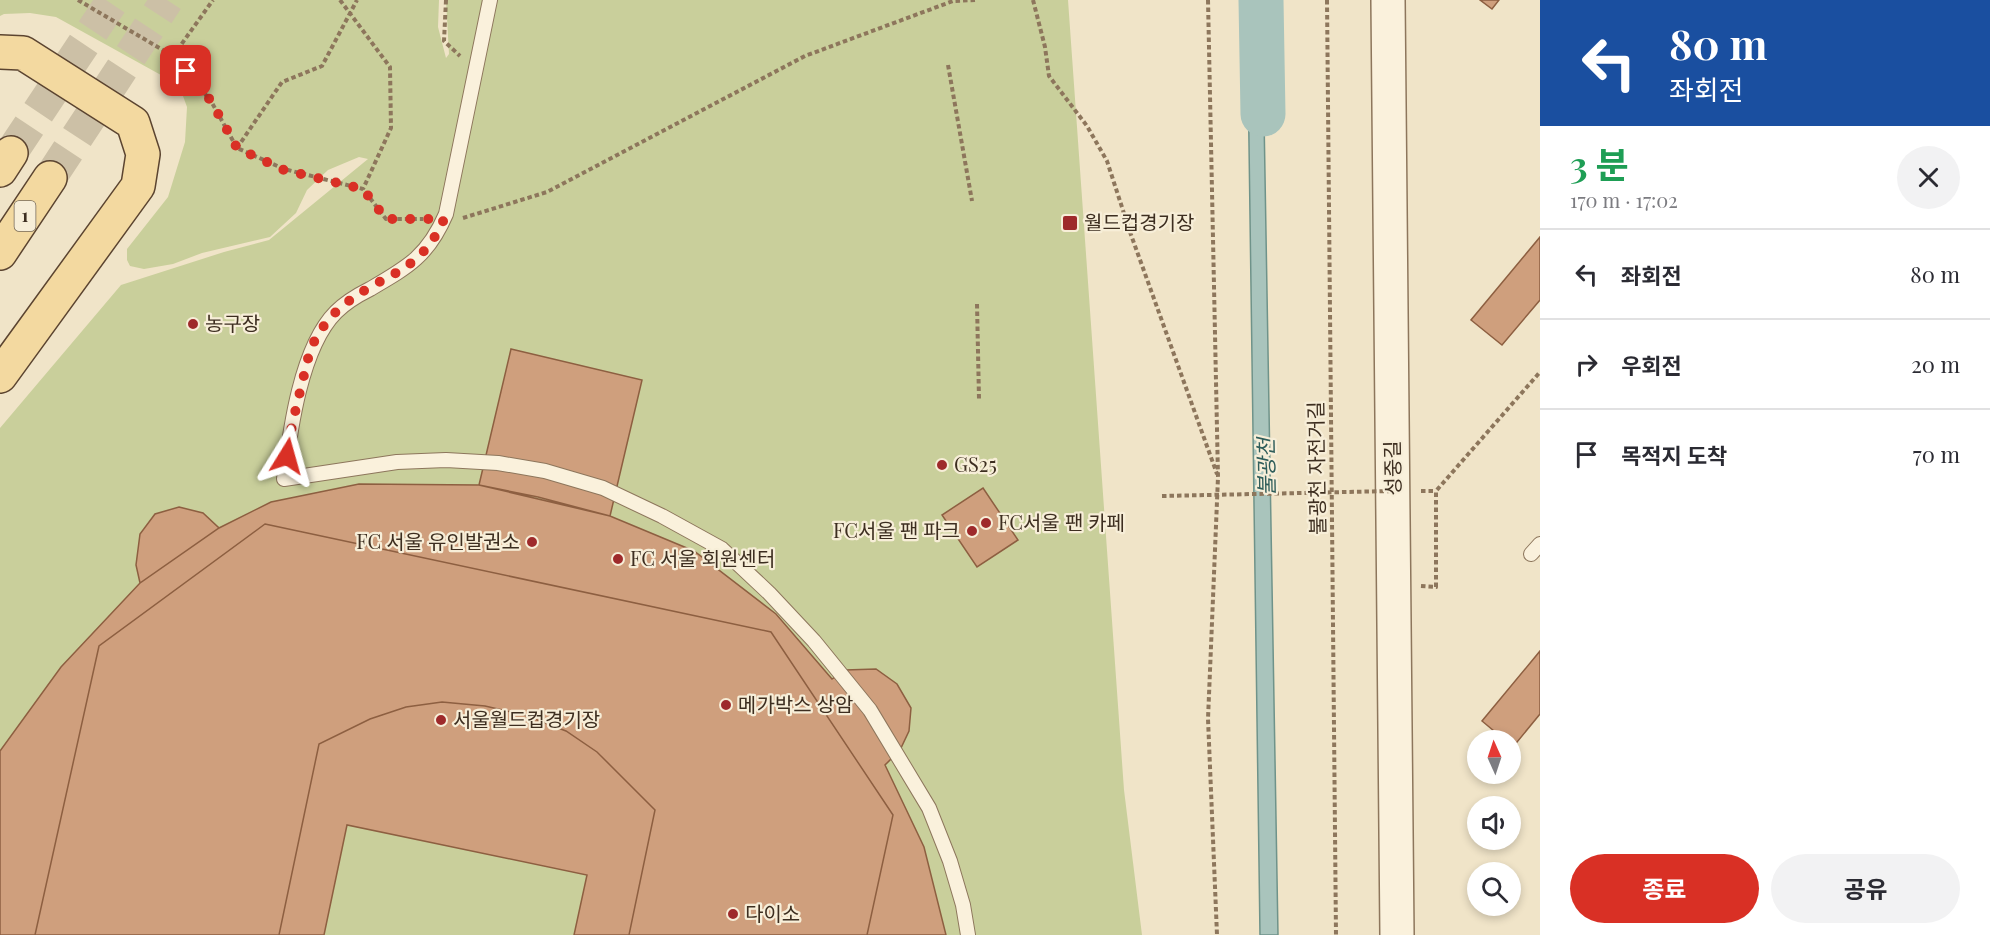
<!DOCTYPE html>
<html lang="ko">
<head>
<meta charset="utf-8">
<style>
	body { margin:0; font-family:"Playfair Display","Noto Sans KR",serif; background:#f2f2f3; color:#2b2b33; height:100vh; display:flex; flex-direction:column; font-size:22px; white-space:nowrap }
	* { box-sizing:border-box; margin:0 }
	p { font-size:20px; color:#7c7c81 }
	.icon { flex:none; width:33px; height:33px; fill:none; stroke:currentColor; stroke-width:2; stroke-linecap:round; stroke-linejoin:round }
	.map { position:relative; flex:1; overflow:hidden }
	.details { display:flex; flex-direction:column; background:#fff; width:450px }
	.details>* { flex:none }
	.hud { background:#1a4fa0; color:#fff; overflow:hidden }
	.needle { width:39px; rotate:357deg }
	.tools { position:absolute; left:1467px; top:730px; display:grid; gap:12px }
	.tools a { display:grid; place-items:center; width:54px; height:54px; border-radius:50%; background:#fff; box-shadow:0 3px 9px #0003; font-size:30px }
	.pin { position:absolute; display:grid; place-items:center; width:51px; height:51px; color:#fff; margin:-26px; border-radius:12px; box-shadow:0 3px 9px #0006 }
	.me { position:absolute; width:66px; margin:-33px; rotate:8deg; stroke-linejoin:round; filter:drop-shadow(0 0 4px #0008) }
	.turn { display:flex; align-items:center; gap:21px; height:126px; padding:0 30px; font-size:27px }
	.turn .icon { width:78px; height:78px; stroke-width:2.5 }
	.turn b { display:block; font-size:42px; line-height:51px }
	.round { display:grid; place-items:center; flex:none; width:63px; height:63px; border-radius:32px; background:#f2f2f3 }
	.head { display:flex; align-items:center; justify-content:space-between; height:102px; padding:0 30px }
	h1 { font-size:36px; font-weight:700; line-height:45px; color:#1e9e55 }
	.button { display:flex; gap:12px; margin-top:auto; padding:12px 30px }
	.button a { flex:1; height:69px; border-radius:36px; background:#d93025; color:#fff; font-size:24px; font-weight:700; line-height:69px; text-align:center }
	.button a+a { background:#f2f2f3; color:#2b2b33 }
	ul { padding:0; list-style:none }
	li { display:flex; align-items:center; gap:18px; height:90px; padding:0 30px; border-top:2px solid #e1e1e2 }
	li div { flex:1 }
	li b { display:block; font-size:22px }
	li em { font-style:normal }
	main { display:flex; flex:1; min-height:0 }
	.map>svg:first-child { display:block }
	.green { fill:#c9cf9b }
	.water { fill:#a9c4bc; stroke:#6f938a; stroke-width:1.5 }
	.lines { fill:none; stroke-linecap:round; stroke-linejoin:round }
	.river { stroke:#a9c4bc; stroke-width:45 }
	.building { fill:#cf9f7d; stroke:#8d5f41; stroke-width:1.5 }
	.primary-tunnel { stroke:#ccc0a6; stroke-width:33; stroke-dasharray:33 16; stroke-linecap:butt }
	.service-casing { stroke:#8d765c; stroke-width:16 }
	.tertiary-casing { stroke:#8d765c; stroke-width:36 }
	.primary-casing { stroke:#5b4430; stroke-width:36 }
	.path { stroke:#8d765c; stroke-width:4; stroke-dasharray:4.5 3; stroke-linecap:butt }
	.service { stroke:#faf1dc; stroke-width:14 }
	.tertiary { stroke:#faf1dc; stroke-width:33 }
	.primary { stroke:#f3d9a0; stroke-width:33 }
	.path-bridge { stroke:#8d765c; stroke-width:4; stroke-dasharray:4.5 3; stroke-linecap:butt }
	.route { stroke:#d93025; stroke-width:10; stroke-dasharray:0 18 }
	.poi-dot { fill:#9e2a2b; stroke:#f7eed8; stroke-width:2 }
	.labels { text-anchor:middle; stroke-width:4.5; stroke-linejoin:round; paint-order:stroke }
	.shield { fill:#f7eed8; stroke:#756857; stroke-width:1.5 }
	.shield-label { font-size:18px; font-weight:bold; fill:#3d2e20 }
	.poi-label { font-size:20px; fill:#3d2e20; stroke:#f7eed8; text-anchor:start }
	.street-label { font-size:20px; fill:#3d2e20; stroke:#f7eed8 }
	.water-label { font-size:21px; font-style:italic; fill:#2f5d5a; stroke:#f7eed8 }
</style>
</head>
<body>
<main>
<div class="map">
<svg width="1540" height="935" viewBox="0 0 1540 935">
	<rect width="100%" height="100%" fill="#f0e4c8"/>
	<path class="green" d="M0,0H439L438,27L446,58L449,54L446,0H1068L1124,790L1142,935H0V428L121,285L224,252L269,240L368,159L359,157L328,170L307,190L296,213L270,237L202,253L173,264L144,269L130,266L127,260V249L168,197L185,142L187,107L179,85L56,17L30,13L4,14L0,16Z"/>
	<path class="water" d="M1247,0H1262L1278,935H1260Z"/>
	<g class="lines">
		<path class="river" d="M1261,0L1263,114"/>
	</g>
	<path class="building" d="M1480,0H1499L1492,9Z
		M1540,237V300L1502,345L1471,320Z
		M511,349L642,380L610,516L538,497L479,485Z
		M359,484L479,485L610,516L694,551L776,614L832,679L845,670L876,669L897,684L911,708L909,731L900,750L885,765L924,847L946,935H867L893,815L771,632L265,524L99,646L35,935H0V751L61,667L140,583L219,528L271,502Z
		M983,488L1018,540L977,567L942,515Z
		M179,507L203,513L219,528L140,583L136,565L140,534L155,514Z
		M265,524L771,632L893,815L867,935H629L655,810L597,752L566,731L524,715L485,706L442,702L406,707L370,719L319,744L279,935H35L99,646Z
		M1540,651V714L1513,747L1510,741H1506L1482,721Z
		M442,702L485,706L524,715L566,731L597,752L655,810L629,935H574L587,875L347,825L324,935H279L319,744L370,719L406,707Z"/>
	<g class="lines">
		<path class="primary-tunnel" d="M11,153L113,0
			M50,178L167,0"/>
		<g class="service-casing">
			<path id="service" d="M490,0L446,214C428,256 408,267 370,289C358,295 346,302 336,312C301,347 290,430 284,479L397,462L446,460L498,463L545,471L603,488L662,516L722,549L769,593L814,641L870,710L929,808L950,861L963,905L968,935
				M1531,554L1540,544"/>
		</g>
		<g class="tertiary-casing">
			<path id="tertiary" d="M1388,0L1397,935"/>
		</g>
		<g class="primary-casing">
			<path id="primary" d="M0,52L23,53L133,123L143,154L138,186L0,376
				M0,170L11,153
				M0,253L50,178"/>
		</g>
		<path class="path" d="M78,0L173,56L211,101L237,148L284,169L363,189L386,219H423
			M340,0L390,67L391,128L363,189
			M446,0L444,41L460,56
			M1033,0L1045,47L1049,76L1087,126L1107,161L1130,232L1217,474
			M1208,0L1218,477L1208,719L1217,935
			M1327,0L1336,935
			M173,56L213,0
			M948,65L972,201
			M237,148L282,82L322,66L357,0
			M463,218L547,192L805,56L953,1L976,0
			M977,304L979,399
			M1421,491H1436
			M1421,586L1436,587V491L1540,372"/>
		<use href="#service" class="service"/>
		<use href="#tertiary" class="tertiary"/>
		<use href="#primary" class="primary"/>
		<path class="path-bridge" d="M1162,496L1393,491"/>
	</g>
	<g class="lines">
		<path class="route" d="M186,71L211,101L237,148L284,170L363,189L386,219H444C420,274 385,272 345,304C332,314 320,329 313,344C308,355 306,368 303,379C297,405 290,430 287,456"/>
	</g>
	<g class="poi-dot">
		<rect x="1062" y="215" width="16" height="16" rx="3"/>
		<circle cx="193" cy="324" r="6"/>
		<circle cx="942" cy="465" r="6"/>
		<circle cx="986" cy="523" r="6"/>
		<circle cx="972" cy="531" r="6"/>
		<circle cx="532" cy="542" r="6"/>
		<circle cx="618" cy="559" r="6"/>
		<circle cx="726" cy="705" r="6"/>
		<circle cx="441" cy="720" r="6"/>
		<circle cx="733" cy="914" r="6"/>
	</g>
	<g class="labels">
		<rect class="shield" x="14.5" y="201" width="21" height="30" rx="4.5"/>
		<g class="shield-label">
			<text x="25" y="222">1</text>
		</g>
		<g class="poi-label">
			<text x="1084" y="230">월드컵경기장</text>
			<text x="205" y="331">농구장</text>
			<text x="954" y="472">GS25</text>
			<text x="998" y="530">FC서울 팬 카페</text>
			<text x="960" y="538" text-anchor="end">FC서울 팬 파크</text>
			<text x="520" y="549" text-anchor="end">FC 서울 유인발권소</text>
			<text x="630" y="566">FC 서울 회원센터</text>
			<text x="738" y="712">메가박스 상암</text>
			<text x="453" y="727">서울월드컵경기장</text>
			<text x="745" y="921">다이소</text>
		</g>
		<g class="street-label">
			<text transform="translate(1317 468) rotate(-91)" y="7">불광천 자전거길</text>
			<text transform="translate(1393 468) rotate(-91)" y="7">성중길</text>
		</g>
		<g class="water-label">
			<text transform="translate(1267 467) rotate(-91)" y="7">불광천</text>
		</g>
	</g>
</svg>
<div class="tools">
<a><svg class="needle" viewBox="-14 -14 28 28"><path d="M0-13l5 13h-10z" fill="#e53935"/><path d="M0 13l5-13h-10z" fill="#7c7c81"/></svg></a>
<a><svg class="icon" aria-label="sound" viewBox="0 0 24 24"><path d="M4 9h4l5-4v14l-5-4H4zM17 9q2 3 0 6"/></svg></a>
<a><svg class="icon" aria-label="search" viewBox="0 0 24 24"><circle cx="10" cy="10" r="6"/><path d="M15 15l6 6"/></svg></a>
</div>
<div class="pin" style="left:186px;top:71px;background:#d93025"><svg class="icon" aria-label="arrive" viewBox="0 0 24 24"><path d="M6 21V4h12l-3 4 3 4H6"/></svg></div>
<svg class="me" style="left:287px;top:456px" viewBox="-20 -20 40 40"><path d="M0-17L14 15 0 8-14 15z" fill="#d93025" stroke="#fff" stroke-width="4"/></svg>
</div>
<section class="details">
<div class="hud">
<div class="turn"><svg class="icon" aria-label="left" viewBox="0 0 24 24"><path d="M17 20v-9H6M10 6l-5 5 5 5"/></svg><div><b>80 m</b>좌회전</div></div>
</div>
<div class="head"><div><h1>3 분</h1><p>170 m · 17:02</p></div><a class="round"><svg class="icon" aria-label="close" viewBox="0 0 24 24"><path d="M6 6l12 12M18 6L6 18"/></svg></a></div>
<ul>
<li><svg class="icon" aria-label="left" viewBox="0 0 24 24"><path d="M17 20v-9H6M10 6l-5 5 5 5"/></svg><div><b>좌회전</b></div><em>80 m</em></li>
<li><svg class="icon" aria-label="right" viewBox="0 0 24 24"><path d="M7 20v-9h11M14 6l5 5-5 5"/></svg><div><b>우회전</b></div><em>20 m</em></li>
<li><svg class="icon" aria-label="arrive" viewBox="0 0 24 24"><path d="M6 21V4h12l-3 4 3 4H6"/></svg><div><b>목적지 도착</b></div><em>70 m</em></li>
</ul>
<div class="button"><a>종료</a><a>공유</a></div>
</section>
</main>
</body>
</html>
